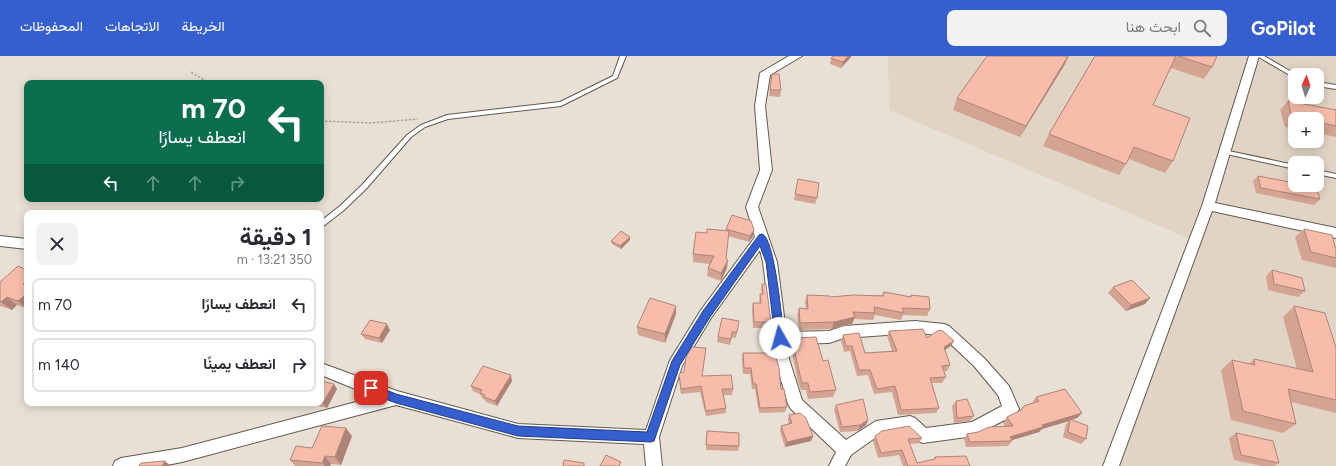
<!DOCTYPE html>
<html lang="ar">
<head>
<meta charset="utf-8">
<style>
	body { margin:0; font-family:Figtree,Vazirmatn,sans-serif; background:#f2f2f3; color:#2b2b33; direction:rtl; height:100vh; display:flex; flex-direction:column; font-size:15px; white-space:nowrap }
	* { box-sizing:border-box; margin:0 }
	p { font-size:13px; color:#7c7c81 }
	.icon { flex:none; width:22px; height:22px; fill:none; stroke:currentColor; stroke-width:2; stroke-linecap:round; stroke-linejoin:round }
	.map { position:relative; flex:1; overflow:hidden; direction:ltr }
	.drawer { position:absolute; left:24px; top:154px; width:300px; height:196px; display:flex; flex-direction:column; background:#fff; border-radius:8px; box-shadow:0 2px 10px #0003; direction:rtl }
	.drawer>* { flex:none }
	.banner { position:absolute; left:24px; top:24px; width:300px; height:122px; border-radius:8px; box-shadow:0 2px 10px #0003; direction:rtl; background:#0b6e4f; color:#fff; overflow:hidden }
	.needle { width:26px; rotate:3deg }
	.buttons { position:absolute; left:1288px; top:12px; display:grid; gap:8px }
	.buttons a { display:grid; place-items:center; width:36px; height:36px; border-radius:8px; background:#fff; box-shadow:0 2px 10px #0003; font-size:20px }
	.pin { position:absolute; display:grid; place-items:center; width:34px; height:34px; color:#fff; margin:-17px; border-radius:8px; box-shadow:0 2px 6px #0006 }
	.me { position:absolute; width:44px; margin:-22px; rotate:353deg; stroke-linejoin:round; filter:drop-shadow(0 0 3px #0008) }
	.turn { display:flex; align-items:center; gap:14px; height:84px; padding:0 12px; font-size:18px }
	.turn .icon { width:52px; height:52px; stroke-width:2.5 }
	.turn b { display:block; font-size:28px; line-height:34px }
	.lanes { display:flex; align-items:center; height:38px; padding:0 12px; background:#0003; justify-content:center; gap:20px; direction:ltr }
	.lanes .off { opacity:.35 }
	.round { display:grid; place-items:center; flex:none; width:42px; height:42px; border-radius:8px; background:#f2f2f3 }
	.summary { display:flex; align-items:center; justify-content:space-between; height:68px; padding:0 12px }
	h1 { font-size:24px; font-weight:700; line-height:30px }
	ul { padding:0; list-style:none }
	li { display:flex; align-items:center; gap:12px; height:54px; margin:0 8px 6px; padding:0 4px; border:2px solid #e1e1e2; border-radius:8px }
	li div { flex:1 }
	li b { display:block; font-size:15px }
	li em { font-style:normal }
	header { display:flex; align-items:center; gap:24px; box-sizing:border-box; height:56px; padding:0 20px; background:#355ece; color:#fff }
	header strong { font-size:19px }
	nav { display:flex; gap:22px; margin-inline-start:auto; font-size:14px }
	.search { width:280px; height:36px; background:#f2f2f3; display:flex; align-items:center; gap:10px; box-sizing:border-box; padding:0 14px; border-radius:8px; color:#7c7c81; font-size:15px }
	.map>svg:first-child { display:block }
	.built { fill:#e2d4c4; fill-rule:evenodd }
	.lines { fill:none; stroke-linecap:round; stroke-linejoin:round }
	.service-casing { stroke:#60594f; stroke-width:2 }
	.minor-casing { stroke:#60594f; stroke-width:2 }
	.path { stroke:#aaa49b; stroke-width:1.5; stroke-dasharray:2.5 1.5; stroke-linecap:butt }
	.service { fill:#fff; fill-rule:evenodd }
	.minor { fill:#fff; fill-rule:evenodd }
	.wall { fill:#d4a392 }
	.shaded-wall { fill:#ad8477 }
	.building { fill:#f7bdaa; stroke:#ad8477 }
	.route { fill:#355ece; stroke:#223d86 }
</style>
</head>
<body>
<header>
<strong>GoPilot</strong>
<div class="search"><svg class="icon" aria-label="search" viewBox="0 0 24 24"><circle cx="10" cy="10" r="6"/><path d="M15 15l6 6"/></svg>ابحث هنا</div>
<nav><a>الخريطة</a><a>الاتجاهات</a><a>المحفوظات</a></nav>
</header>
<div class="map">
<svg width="1336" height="410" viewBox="0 0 1336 410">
	<rect width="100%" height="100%" fill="#e8e0d5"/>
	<path class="built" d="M888,0H1336V410H1115L1199,187L889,54ZM1295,19H1317V41H1295ZM1295,63H1317V85H1295ZM1295,107H1317V129H1295Z"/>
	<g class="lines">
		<g class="service-casing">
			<path id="service" d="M620,0H626L617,22L561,50L448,63L425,71L411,81L366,133L344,154L321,172V165L340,150L362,129L407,79L421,69L447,59L560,46L613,20Z
				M1257,0H1264L1297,19H1295V22L1293,21Z
				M1317,26L1336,29V33L1317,30Z
				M1224,94L1295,109V113L1222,97L1221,96L1222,95Z
				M1317,114L1336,118V122L1317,118Z"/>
		</g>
		<g class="minor-casing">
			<path id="minor" d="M789,0H802L770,19L765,50L772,114L758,151L777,206L786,276L829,275L844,270L915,265L944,268L949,270L984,302L1009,330L1019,353L1016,358L974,380L923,387L918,385L907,374L879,379L851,399L845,410H829L836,396L791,353L788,348L775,303L763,206L760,194L711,262L682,310L659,381L662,410H646L644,388L518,382L396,349L182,406L162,410H113L115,405L121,402L182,392L375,341L321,319V307L397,335L518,368L646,374L670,304L701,254L755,181L746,151L760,114L755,50L760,17ZM915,277L941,279L974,310L998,339L1002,350L972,366L926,372L915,362L910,360L876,365L846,384L802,344L789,303L787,288L829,287L844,282Z
				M1249,0H1259L1215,147L1336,172V182L1212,155L1119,410H1103L1202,150Z
				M0,180L27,183V193L0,190Z"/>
		</g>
		<path class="path" d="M191,16L209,27
			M321,65L371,67L418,63"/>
		<use href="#service" class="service"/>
		<use href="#minor" class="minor"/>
	</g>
	<path class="wall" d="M987,0H1069L1065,8L1020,81L953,54L957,42Z
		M1095,0H1217L1212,11L1204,23L1171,12L1153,49L1173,105L1165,117L1129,103L1126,108L1119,119L1043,90L1049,78Z
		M851,1L841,12L830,8L831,2Z
		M772,18L781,34L780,41L769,40Z
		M1288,45L1336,54V81L1317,77V63H1295V73L1285,71L1280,54Z
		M1258,120L1320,143L1314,149L1256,137L1253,125Z
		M798,123L817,142L815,148L794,144Z
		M726,173L753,180L749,186L728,180L726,203L727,212L721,225L707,220L708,212L710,208L693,206V198L726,175Z
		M1304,173L1336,191V212L1302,204L1295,181Z
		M630,184L621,193L612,188L611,185Z
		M27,214V253L17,249L12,254L0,250V226Z
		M1272,214L1305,235L1298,241L1268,234L1266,220Z
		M762,228L771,266L770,272H753L752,252L753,247H759L760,238H762L761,234Z
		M1113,231L1145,248L1126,255L1108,237Z
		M884,236L910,241L911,239L930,253L927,260L903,259L901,264L875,259L873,264L854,263L852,268L832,273L799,274L797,259L799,252L806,253L805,246L807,239L831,241L882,239Z
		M1294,250L1336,292V357L1291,346L1296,368L1283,377L1231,364L1221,314L1232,304L1249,308L1254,303L1297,313L1283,261Z
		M676,258L665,287L638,279L637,271Z
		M738,271L736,282L732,281L730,289L717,286L718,281Z
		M390,274L382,287L365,283L361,278Z
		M889,275L927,282L951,290L945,294L950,309L947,315H944L946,321L942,327H931L939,352L936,357L898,359L892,336L874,338L868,319L857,320L850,295L844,296L841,285L843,279L865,297L892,295L887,280Z
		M768,276L775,298L781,333L787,351L785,356L759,357L755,333H752L750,318H743L742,303L743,297H768L767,281Z
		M794,282L823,305L836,334L833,341L808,343L806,334H801L798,326L791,292L792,284H793Z
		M705,298L702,320L733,333L732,339H723L726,352V357L706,360L700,336L681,338L679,324V319L684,316Z
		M321,325L337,333L327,352L306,347H321Z
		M512,325L497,350L486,346L485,344L482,342L480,338L473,335L471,330Z
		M1036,341L1082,357L1077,362L1072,364L1086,383L1081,388L1063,381L1066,368L1069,365L1042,373L1039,376L1012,384V385L1008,390L966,391L964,383L967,378L978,376L1005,370L1003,367L1007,361L1020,355L1024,350L1032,347Z
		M956,345L974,360L970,365L954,367L952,350Z
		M836,349L868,364L866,369L858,375L840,376L834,354Z
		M789,359L813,380L811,385L785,391L780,375L781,370L789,368L788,364Z
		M707,375L739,390L738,395L706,394Z
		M1236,377L1279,407L1274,410H1262L1234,404L1229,382Z
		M352,380L341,409L331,408L330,410H295L290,404L312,392Z
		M875,380L922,382L919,387L910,388L917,407L933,404L935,401L970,410H903L899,399L878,402L873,385Z"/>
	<path class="shaded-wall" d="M848,0H851V1L841,12L843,6Z
		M1068,0L1065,8L1020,81L1026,70Z
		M754,174L753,180L749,186L750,180Z
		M630,181V184L621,193L620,190Z
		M728,204L727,212L721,225V217Z
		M27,225V231L23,228Z
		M27,238V253L18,245Z
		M7,241L17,249L12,254L1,246Z
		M1150,242L1145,248L1126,255L1131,249Z
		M676,250V258L665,287V278Z
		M855,261L852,268L832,273L834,266Z
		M387,268L390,274L382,287L379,282Z
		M954,285L951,290L941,296L944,291Z
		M511,319L512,325L497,350L495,345Z
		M334,328L337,333L327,352L323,347Z
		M1082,357L1077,362L1070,364V363L1069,365L1042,373L1039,376L1009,385L1010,381L1042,369Z
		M868,364L866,369L858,375L860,369Z
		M346,372L352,380L341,409L335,401Z
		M813,380L811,385L785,391L787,386Z
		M325,400L331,408L330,410H325L322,407Z
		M165,405L171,410H162Z"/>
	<path class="building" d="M833,0H848L843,6L831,2Z
		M987,0H1068L1026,70L957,42Z
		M1095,0H1176L1153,49L1190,62L1173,105L1134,91L1126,108L1049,78Z
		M1178,0H1217L1212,11Z
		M772,18H779L781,34H770Z
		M1288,45L1336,54V70L1317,66V63H1300L1292,62Z
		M1258,120L1295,127V129H1305L1316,131L1320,143L1261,132Z
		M798,123L819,127L817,142L795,138Z
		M732,159L751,165L754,174L750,180L726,173Z
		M707,173L729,175L726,203L728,204L721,217L708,212L714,200L693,198L696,176L707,177Z
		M1304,173L1332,179L1335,191H1336V202L1311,196Z
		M621,175L630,181L620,190L611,185Z
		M18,210L27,214V225L23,228L27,229V238L18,245L7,241L1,246L0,245V226Z
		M1272,214L1302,222L1305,235L1274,228Z
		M1132,224L1150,242L1131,249L1113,231Z
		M762,228H766L771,266H754L753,247H761L760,238H763Z
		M884,236L911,241V239L929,241L930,253L902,252L904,257L874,251L875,257L853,256L855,261L834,266L800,267L799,252L808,253L807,239L830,240L831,241L853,239L883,240Z
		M650,242L676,250L665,278L637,271Z
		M1294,250L1325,257L1336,292V344L1288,333L1296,368L1243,355L1232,304L1255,309L1254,303L1313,316Z
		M722,262L739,265L737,276H732L731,283L718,281Z
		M370,264L387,268L379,282L361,278Z
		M923,273L927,282L939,274L943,275L954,285L944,291L950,309L942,310L946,321L930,322L939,352L901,354L895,330L877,333L870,314H859L852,290H846L843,279L859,277L865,297L897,295L889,275Z
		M772,275L775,298L779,312L781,333H784L787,351L760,352L756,328H753L751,312H744L743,297H769L768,276Z
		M816,281L823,305L828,304L836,334L810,336L808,327H802L800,319L792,284H794V282Z
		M692,291L706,292L702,320L731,319L733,333H722L726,352L706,355L701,330L681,333L679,319L680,317L684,316L686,301Z
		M483,310L511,319L495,345L484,341L485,339L480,337L482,334L471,330Z
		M321,325L334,328L323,347L321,346Z
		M1065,333L1082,357L1042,369L1043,371L1010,381L1012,385L970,386L967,378L978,376L989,371L1013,370L1007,361L1021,354L1024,350L1039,345L1036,341Z
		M863,343L868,364L860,369L842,371L836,349Z
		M967,343L974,360L957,362L956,345Z
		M800,357L806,362L813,380L787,386L781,370L792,367L789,359Z
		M1070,363L1088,370L1086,383L1068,376Z
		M322,370L346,372L335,401L325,400L322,407L290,404L296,390L312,392Z
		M909,370L922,382L908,383L917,407L935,403V401L966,400L970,410H908L902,394L881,397L875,380L882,375Z
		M707,375L739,377V390L706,389Z
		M1236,377L1273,385L1279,407L1241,399Z
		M606,399L621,406L619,410H600Z
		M564,404L584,407V410H563Z
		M165,405L162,410H139L141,407Z"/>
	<path class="route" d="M762,178C775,182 782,266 784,282L783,285L780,286L775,282L766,206L760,190L710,261L680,309L654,385L651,386L518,380L396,347L367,336L366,332L367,329L371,328L396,338L518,370L647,376L672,305L703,255L759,179Z"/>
</svg>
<div class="buttons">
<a><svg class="needle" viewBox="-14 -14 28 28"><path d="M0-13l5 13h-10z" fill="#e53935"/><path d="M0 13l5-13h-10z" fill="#7c7c81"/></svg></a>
<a>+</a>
<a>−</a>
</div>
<div class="pin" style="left:371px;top:332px;background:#d93025"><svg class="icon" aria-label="arrive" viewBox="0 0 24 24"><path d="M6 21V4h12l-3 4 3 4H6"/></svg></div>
<svg class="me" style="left:780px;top:282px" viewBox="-20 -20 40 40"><circle r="19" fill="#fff"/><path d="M0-13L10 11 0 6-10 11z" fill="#355ece"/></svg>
<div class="banner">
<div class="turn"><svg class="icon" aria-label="left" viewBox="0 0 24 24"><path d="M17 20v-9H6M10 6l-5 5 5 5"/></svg><div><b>70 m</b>انعطف يسارًا</div></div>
<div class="lanes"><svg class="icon" aria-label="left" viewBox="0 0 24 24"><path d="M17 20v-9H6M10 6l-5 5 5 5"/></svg><svg class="icon off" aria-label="ahead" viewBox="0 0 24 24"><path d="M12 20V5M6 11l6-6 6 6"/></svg><svg class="icon off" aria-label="ahead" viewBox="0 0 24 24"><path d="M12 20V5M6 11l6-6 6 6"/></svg><svg class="icon off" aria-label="right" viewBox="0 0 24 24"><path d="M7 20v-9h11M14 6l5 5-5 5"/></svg></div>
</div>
<section class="drawer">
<div class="summary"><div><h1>1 دقيقة</h1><p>350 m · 13:21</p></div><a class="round"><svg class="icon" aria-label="close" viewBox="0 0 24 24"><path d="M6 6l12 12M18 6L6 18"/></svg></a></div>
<ul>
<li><svg class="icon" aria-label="left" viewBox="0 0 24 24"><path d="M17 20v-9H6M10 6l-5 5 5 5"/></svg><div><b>انعطف يسارًا</b></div><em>70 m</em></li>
<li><svg class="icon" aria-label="right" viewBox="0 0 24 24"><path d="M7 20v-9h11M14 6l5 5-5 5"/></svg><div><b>انعطف يمينًا</b></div><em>140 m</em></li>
</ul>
</section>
</div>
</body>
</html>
